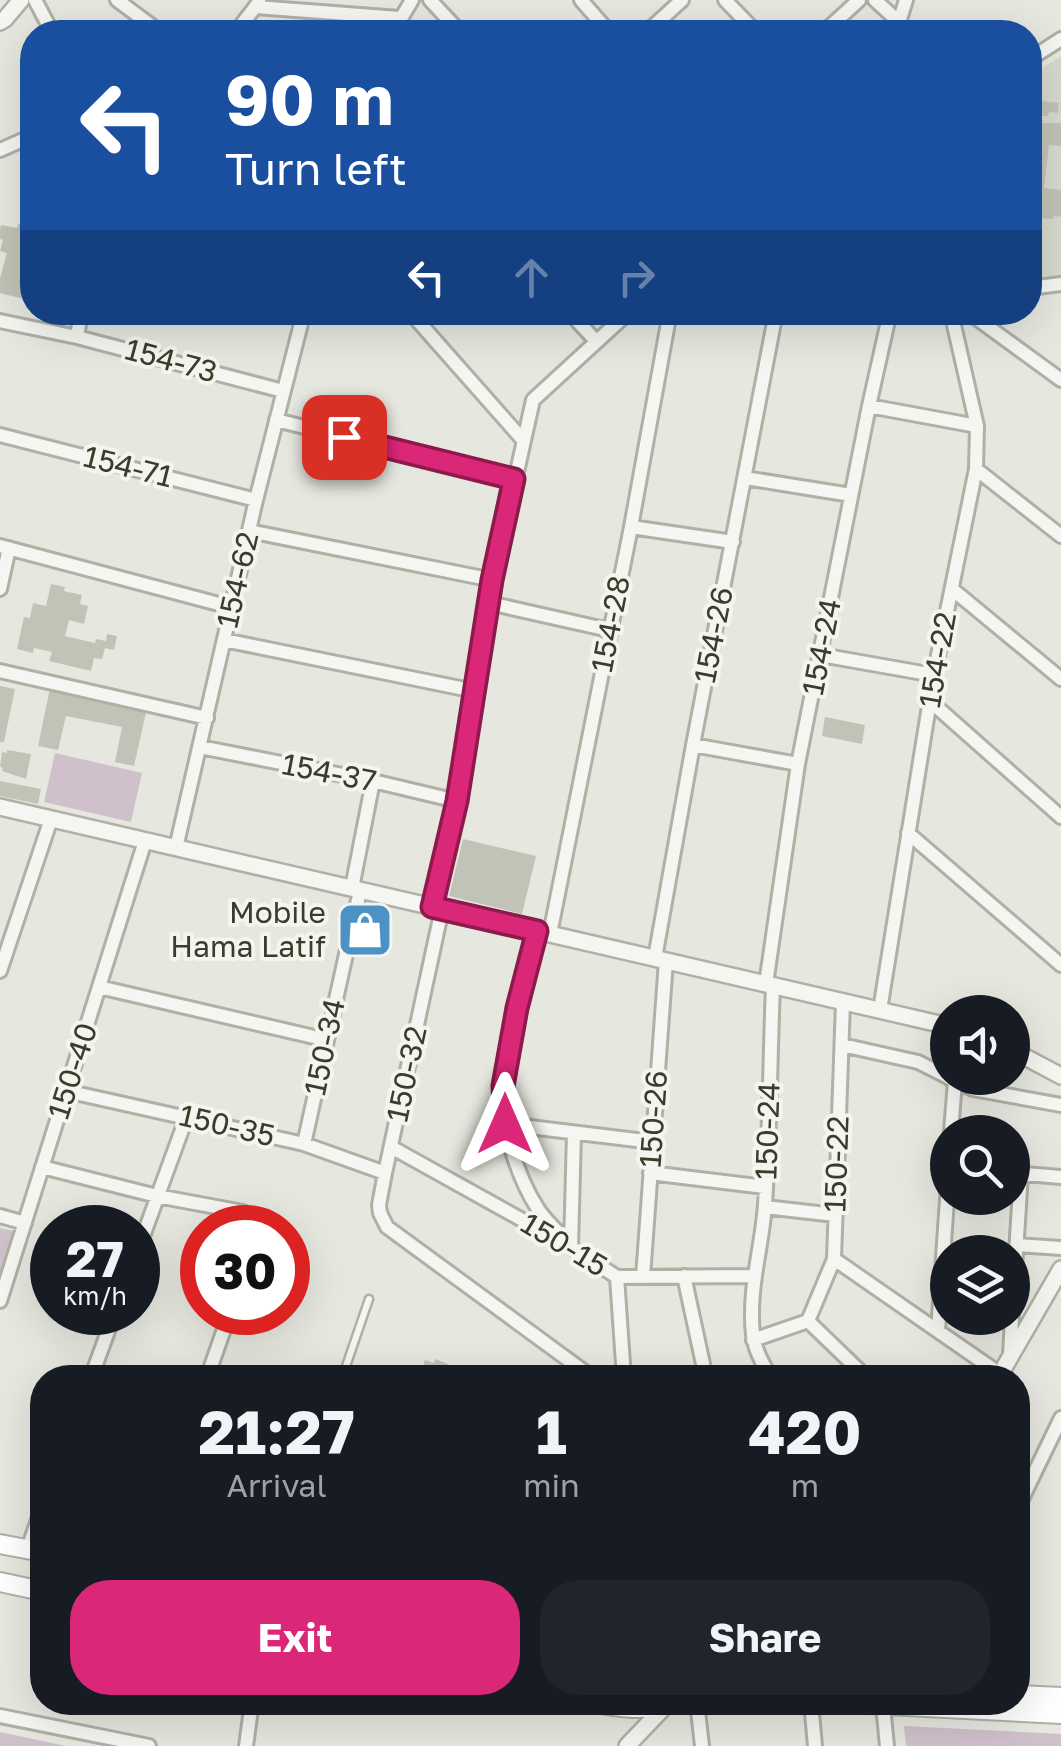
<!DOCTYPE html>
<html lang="en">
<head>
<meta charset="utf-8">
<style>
	body { margin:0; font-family:"Golos Text",sans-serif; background:#20242c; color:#f1f3f6; height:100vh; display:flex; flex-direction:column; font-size:38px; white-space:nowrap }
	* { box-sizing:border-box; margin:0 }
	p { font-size:32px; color:#9ea1a6 }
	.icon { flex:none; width:55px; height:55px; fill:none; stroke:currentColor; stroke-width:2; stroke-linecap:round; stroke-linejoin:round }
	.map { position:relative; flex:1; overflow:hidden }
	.drawer { position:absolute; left:30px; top:1365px; width:1000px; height:350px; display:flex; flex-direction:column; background:#171b24; border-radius:40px; box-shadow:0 10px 40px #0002 }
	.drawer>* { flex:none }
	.top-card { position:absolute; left:20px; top:20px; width:1022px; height:305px; border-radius:40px; box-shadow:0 10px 40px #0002; background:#1a4fa0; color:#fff; overflow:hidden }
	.buttons { position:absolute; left:930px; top:995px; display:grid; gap:20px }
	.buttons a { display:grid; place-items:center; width:100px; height:100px; border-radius:50%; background:#171b24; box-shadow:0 10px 40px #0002; font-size:50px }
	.speed { position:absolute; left:30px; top:1205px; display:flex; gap:20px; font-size:50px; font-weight:700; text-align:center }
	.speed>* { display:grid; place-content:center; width:130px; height:130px; border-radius:50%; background:#171b24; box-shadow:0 10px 40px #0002; line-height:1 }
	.speed small { font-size:25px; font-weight:400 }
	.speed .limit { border:15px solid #d22; background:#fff; color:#111 }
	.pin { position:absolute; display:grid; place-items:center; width:85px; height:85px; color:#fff; margin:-42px; border-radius:20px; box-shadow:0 5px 15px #0006 }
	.me { position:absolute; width:110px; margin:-55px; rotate:0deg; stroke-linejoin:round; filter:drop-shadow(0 0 8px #0008) }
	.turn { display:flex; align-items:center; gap:35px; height:210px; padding:0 40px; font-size:45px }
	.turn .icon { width:130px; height:130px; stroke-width:2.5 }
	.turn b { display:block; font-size:70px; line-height:85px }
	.lanes { display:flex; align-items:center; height:95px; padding:0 40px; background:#0003; justify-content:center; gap:50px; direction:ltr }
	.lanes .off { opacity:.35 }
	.eta { display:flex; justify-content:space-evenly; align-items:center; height:170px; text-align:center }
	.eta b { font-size:60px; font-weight:700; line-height:70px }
	.action { display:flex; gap:20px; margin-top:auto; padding:20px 40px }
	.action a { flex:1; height:115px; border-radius:40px; background:#db2777; color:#fff; font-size:40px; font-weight:700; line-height:115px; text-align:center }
	.action a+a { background:#20242c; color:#f1f3f6 }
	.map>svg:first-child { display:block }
	.built { fill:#d6d9cd }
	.green { fill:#d0c0cb }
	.building { fill:#c1c3b6 }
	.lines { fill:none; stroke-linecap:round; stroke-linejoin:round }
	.service-casing { stroke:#afb1a5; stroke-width:11 }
	.minor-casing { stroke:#afb1a5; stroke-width:18 }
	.tertiary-casing { stroke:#afb1a5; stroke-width:20 }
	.secondary-casing { stroke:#afb1a5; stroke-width:22 }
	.service { stroke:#f5f6f1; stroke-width:6 }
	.minor { stroke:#f5f6f1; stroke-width:12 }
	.tertiary { stroke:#f5f6f1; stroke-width:15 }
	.secondary { stroke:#fff; stroke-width:18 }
	.route-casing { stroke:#8e194d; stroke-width:25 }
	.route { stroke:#db2777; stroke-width:18 }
	.labels { text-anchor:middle; stroke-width:8; stroke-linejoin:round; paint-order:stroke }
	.street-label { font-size:30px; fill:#393d29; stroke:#f4f5ee }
	.poi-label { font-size:30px; fill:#393d29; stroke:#f4f5ee; text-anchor:end }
</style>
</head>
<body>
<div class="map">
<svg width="1061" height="1746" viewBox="0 0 1061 1746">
	<rect width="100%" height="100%" fill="#e6e7df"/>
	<path class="built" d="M1061,56V280L1030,283V76Z"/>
	<path class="green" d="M55,753L142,773L131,822L44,802Z
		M0,1228L19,1232L0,1293Z
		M904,1726L1061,1734V1746H906Z
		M0,1732L66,1746H0Z"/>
	<path class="building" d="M1030,100L1059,103L1058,113L1049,112L1048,116H1042L1041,123H1061V146L1049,145L1044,188L1061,190V217L1054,216L1053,219L1038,218L1037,222L1030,221Z
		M18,224L32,227V252L26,251L23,268L32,270V301L0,293V278L7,253L0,251L3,240L0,239V229L1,225L17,228Z
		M51,584L65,587L64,591L82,595L80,604L88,606L84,624L69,620L65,636L95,643L96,639L106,641L107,634L117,636L114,650L105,648L102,659L94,658L91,671L49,661L52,652L34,648L33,653L17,649L24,617L30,618L33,603L46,606Z
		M0,686L15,689L4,742H0Z
		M50,688L147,708L134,766L115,762L122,727L66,716L58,750L38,746Z
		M825,717L865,725L862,744L822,736Z
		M7,750L31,754L26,779L2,771L3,768L0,767L2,752L7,753Z
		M0,781L41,789L38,804L0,796Z
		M463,839L536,856L522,914L449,896Z
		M435,1359L448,1364V1367L477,1378H419L425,1360L434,1363Z"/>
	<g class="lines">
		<g class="service-casing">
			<path id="service" d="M342,1378L369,1299
				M376,1378L378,1373"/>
		</g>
		<g class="minor-casing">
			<path id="minor" d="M35,0L52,32
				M117,0L160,32
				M430,0L460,32
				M581,0L609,32
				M725,0L756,32
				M875,0L899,22
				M256,7L399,18
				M236,32L259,2
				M393,32L412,0
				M647,32L682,0
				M824,32L859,0
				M896,32L906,0
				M1030,59L1061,39
				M0,150L32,136
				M1030,288L1061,284
				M410,312L523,440
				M569,312L596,341
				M968,312L1061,380
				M0,321L77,337L283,391
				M77,337L81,312
				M869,406L977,426
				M276,420L514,479
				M0,435L256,500
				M976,469L1061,536
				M745,478L851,495
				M631,527L733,542
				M249,531L493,580
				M0,546L230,607
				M0,589L9,548
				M952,589L1061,679
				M489,603L609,630
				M224,640L475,691
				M821,655L934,675
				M0,671L207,718
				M931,702L1061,817
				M693,745L798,764
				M200,747L373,781L457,801
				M908,833L1061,965
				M176,848L256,500L304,312
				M352,888L373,781
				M432,907L457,801L493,580L533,400L629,312
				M442,909L385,1173L379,1205L380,1213L387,1227L593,1378
				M537,931C524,981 509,1032 503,1083C499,1120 517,1177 538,1209C544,1219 555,1228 563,1238
				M550,934L631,527L670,312
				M655,958L693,745L776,312
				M0,971L51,819
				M766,984L798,764L869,406L890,312
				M99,987L327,1040
				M880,1010L934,675L976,469L977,426L951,312
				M842,1045L918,1062L948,1077
				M949,1078L973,1089L1061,1105
				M66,1091L304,1144L385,1173
				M505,1124L653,1142
				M951,1132L955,1081
				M304,1144L360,891
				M391,1147L571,1247L617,1277L753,1276
				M42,1167L157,1196L243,1212L252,1217L257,1228
				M650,1173L765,1187
				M1012,1173L1061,1177
				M765,1207L835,1215
				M0,1216L25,1223
				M1017,1245L1061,1248
				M571,1247L574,1133
				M138,1250L187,1116
				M834,1259L1000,1374
				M684,1276L706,1378
				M617,1277L624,1378
				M643,1277L666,961
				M0,1301L145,841
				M1012,1316L1021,1174
				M808,1321L834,1259L843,1002
				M808,1321L867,1378
				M938,1331L948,1185
				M753,1340L808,1321
				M1010,1355L1012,1318
				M91,1378L115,1312
				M207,1378L230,1312
				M771,1378C763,1364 755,1351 753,1335C748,1288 762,1249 765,1204C770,1131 770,1058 773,986
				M1018,1507L1061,1418
				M28,1549L42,1508
				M697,1702L702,1746
				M811,1702L815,1746
				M883,1705L887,1746
				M0,1716L149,1746
				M246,1746L252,1702"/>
		</g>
		<g class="tertiary-casing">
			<path id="tertiary" d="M0,22L5,19L21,0
				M0,807L948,1026
				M1012,1050L1061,1076
				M998,1378L1061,1269
				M627,1746L669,1702"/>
		</g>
		<g class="secondary-casing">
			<path id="secondary" d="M0,1544L42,1552
				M0,1582L42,1591
				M1018,1695L1061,1697
				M591,1702C618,1708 647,1712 674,1702
				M828,1702L1061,1714"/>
		</g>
		<use href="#service" class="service"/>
		<use href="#minor" class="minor"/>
		<use href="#tertiary" class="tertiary"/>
		<use href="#secondary" class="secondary"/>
	</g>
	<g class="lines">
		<g class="route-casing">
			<path id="route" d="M344,437L514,479L492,580L457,801L432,907L537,931L517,1008L503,1086L505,1124"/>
		</g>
		<use href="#route" class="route"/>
	</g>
	<defs>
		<g id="shop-square" transform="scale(2.875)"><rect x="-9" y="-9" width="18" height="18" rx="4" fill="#4c92c4" stroke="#f4f5ee"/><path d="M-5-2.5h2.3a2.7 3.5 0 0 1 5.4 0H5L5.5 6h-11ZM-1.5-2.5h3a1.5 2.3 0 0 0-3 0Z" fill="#fff"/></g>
	</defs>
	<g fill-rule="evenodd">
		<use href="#shop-square" x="365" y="930"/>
	</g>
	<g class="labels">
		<g class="street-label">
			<text transform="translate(171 361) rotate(15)" y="10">154-73</text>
			<text transform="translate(128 467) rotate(14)" y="10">154-71</text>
			<text transform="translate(238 580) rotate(-77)" y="10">154-62</text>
			<text transform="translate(611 624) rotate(-79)" y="10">154-28</text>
			<text transform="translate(714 635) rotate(-79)" y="10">154-26</text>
			<text transform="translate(822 647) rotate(-79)" y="10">154-24</text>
			<text transform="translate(938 660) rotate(-80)" y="10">154-22</text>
			<text transform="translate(329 773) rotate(11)" y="10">154-37</text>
			<text transform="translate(325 1047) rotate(-78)" y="10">150-34</text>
			<text transform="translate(73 1071) rotate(-72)" y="10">150-40</text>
			<text transform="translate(407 1074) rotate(-78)" y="10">150-32</text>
			<text transform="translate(654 1119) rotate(-86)" y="10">150-26</text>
			<text transform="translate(227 1126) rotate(13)" y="10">150-35</text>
			<text transform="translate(768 1131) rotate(-88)" y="10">150-24</text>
			<text transform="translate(837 1164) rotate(-88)" y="10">150-22</text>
			<text transform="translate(564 1245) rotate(31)" y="10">150-15</text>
		</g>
		<g class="poi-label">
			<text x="326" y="923">Mobile<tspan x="326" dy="34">Hama Latif</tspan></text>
		</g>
	</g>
</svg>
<div class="buttons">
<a><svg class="icon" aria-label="sound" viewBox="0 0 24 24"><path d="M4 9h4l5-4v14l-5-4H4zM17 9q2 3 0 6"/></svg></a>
<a><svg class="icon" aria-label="search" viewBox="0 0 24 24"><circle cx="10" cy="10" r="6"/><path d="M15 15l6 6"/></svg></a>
<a><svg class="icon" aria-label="layers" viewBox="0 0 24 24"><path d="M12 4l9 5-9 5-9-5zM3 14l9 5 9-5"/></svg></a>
</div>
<div class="speed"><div>27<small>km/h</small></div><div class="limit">30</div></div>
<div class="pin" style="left:344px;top:437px;background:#d93025"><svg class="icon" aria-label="arrive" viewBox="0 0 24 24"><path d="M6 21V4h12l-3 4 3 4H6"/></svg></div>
<svg class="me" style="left:505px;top:1124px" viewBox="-20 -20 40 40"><path d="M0-17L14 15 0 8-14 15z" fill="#db2777" stroke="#fff" stroke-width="4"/></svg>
<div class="top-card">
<div class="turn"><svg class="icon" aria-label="left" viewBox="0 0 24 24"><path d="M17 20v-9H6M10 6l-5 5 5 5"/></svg><div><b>90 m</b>Turn left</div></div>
<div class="lanes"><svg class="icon" aria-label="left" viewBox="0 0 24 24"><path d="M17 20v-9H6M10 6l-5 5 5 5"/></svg><svg class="icon off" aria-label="ahead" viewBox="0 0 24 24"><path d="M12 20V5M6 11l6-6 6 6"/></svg><svg class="icon off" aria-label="right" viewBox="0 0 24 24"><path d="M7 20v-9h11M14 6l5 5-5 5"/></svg></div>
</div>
<section class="drawer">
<div class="eta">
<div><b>21:27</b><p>Arrival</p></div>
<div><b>1</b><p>min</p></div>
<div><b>420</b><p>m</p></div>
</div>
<div class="action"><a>Exit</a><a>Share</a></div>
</section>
</div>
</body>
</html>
